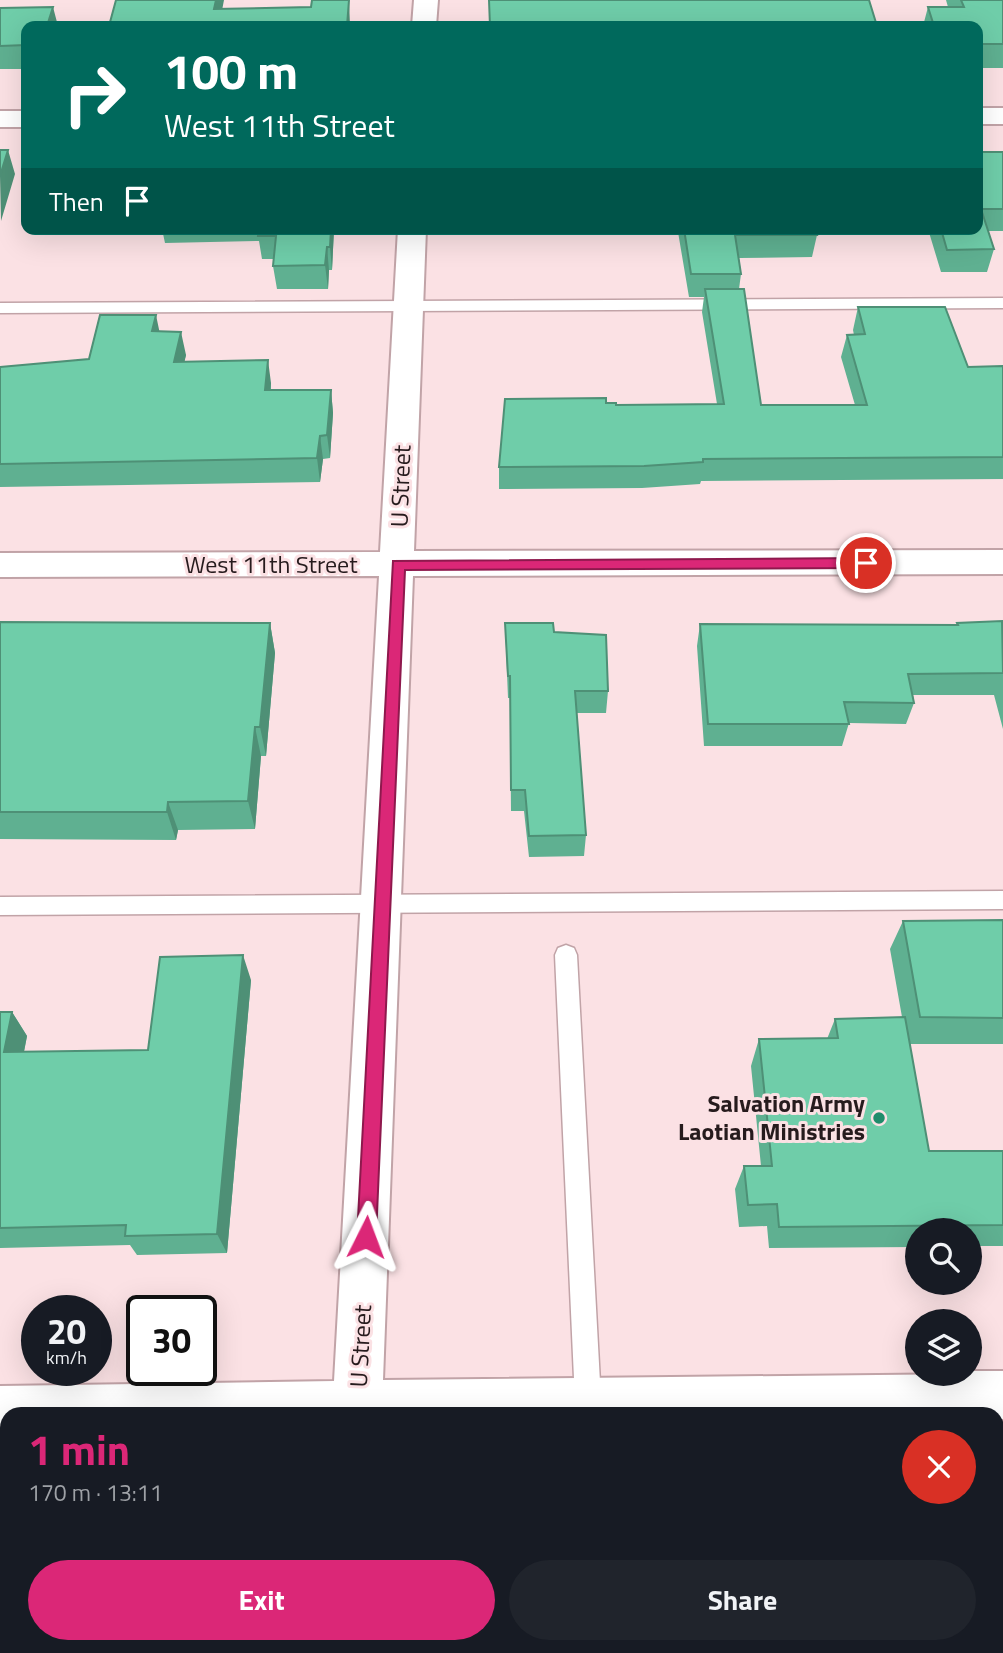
<!DOCTYPE html>
<html lang="en">
<head>
<meta charset="utf-8">
<style>
	body { margin:0; font-family:"Titillium Web",sans-serif; background:#20242c; color:#f1f3f6; height:100vh; display:flex; flex-direction:column; font-size:26px; white-space:nowrap }
	* { box-sizing:border-box; margin:0 }
	p { font-size:23px; color:#9ea1a6 }
	.icon { flex:none; width:38px; height:38px; fill:none; stroke:currentColor; stroke-width:2; stroke-linecap:round; stroke-linejoin:round }
	.map { position:relative; flex:1; overflow:hidden }
	.sheet { position:absolute; left:0px; top:1407px; width:1004px; height:247px; display:flex; flex-direction:column; background:#171b24; border-radius:21px 21px 0 0; box-shadow:0 7px 28px #0002 }
	.sheet>* { flex:none }
	.hud { position:absolute; left:21px; top:21px; width:962px; height:214px; border-radius:14px; box-shadow:0 7px 28px #0002; background:#00695c; color:#fff; overflow:hidden }
	.controls { position:absolute; left:905px; top:1218px; display:grid; gap:14px }
	.controls a { display:grid; place-items:center; width:77px; height:77px; border-radius:50%; background:#171b24; box-shadow:0 7px 28px #0002; font-size:35px }
	.speed { position:absolute; left:21px; top:1295px; display:flex; gap:14px; font-size:35px; font-weight:700; text-align:center }
	.speed>* { display:grid; place-content:center; width:91px; height:91px; border-radius:50%; background:#171b24; box-shadow:0 7px 28px #0002; line-height:1 }
	.speed small { font-size:18px; font-weight:400 }
	.speed .limit { border:4px solid #111; border-radius:10px; background:#fff; color:#111 }
	.pin { position:absolute; display:grid; place-items:center; width:60px; height:60px; color:#fff; margin:-30px; border:4px solid #fff; border-radius:50%; box-shadow:0 2px 7px #0007 }
	.me { position:absolute; width:77px; margin:-38px; rotate:3deg; stroke-linejoin:round; filter:drop-shadow(0 0 5px #0008) }
	.turn { display:flex; align-items:center; gap:24px; height:147px; padding:0 28px; font-size:32px }
	.turn .icon { width:91px; height:91px; stroke-width:2.5 }
	.turn b { display:block; font-size:49px; line-height:60px }
	.then { display:flex; align-items:center; height:66px; padding:0 28px; background:#0003; gap:14px; font-size:26px }
	.round { display:grid; place-items:center; flex:none; width:74px; height:74px; border-radius:37px; background:#20242c }
	.head { display:flex; align-items:center; justify-content:space-between; height:119px; padding:0 28px }
	h1 { font-size:42px; font-weight:700; line-height:52px; color:#db2777 }
	.action { display:flex; gap:14px; margin-top:auto; padding:14px 28px }
	.action a { flex:1; height:80px; border-radius:42px; background:#db2777; color:#fff; font-size:28px; font-weight:700; line-height:80px; text-align:center }
	.action a+a { background:#20242c; color:#f1f3f6 }
	.map>svg:first-child { display:block }
	.lines { fill:none; stroke-linecap:round; stroke-linejoin:round }
	.service-casing { stroke:#c1a3a7; stroke-width:3 }
	.minor-casing { stroke:#c1a3a7; stroke-width:4 }
	.service { fill:#fff; fill-rule:evenodd }
	.minor { fill:#fff; fill-rule:evenodd }
	.wall { fill:#5fb091 }
	.shaded-wall { fill:#4e9076 }
	.building { fill:#6fcda9; stroke:#4e9076; stroke-width:2 }
	.route { fill:#db2777; stroke:#8e194d; stroke-width:2 }
	.poi-dot { fill:#208c6b; stroke:#fbe1e4; stroke-width:2.5 }
	.labels { text-anchor:middle; stroke-width:6; stroke-linejoin:round; paint-order:stroke }
	.street-label { font-size:24px; fill:#261b1d; stroke:#fbe1e4 }
	.poi-label { font-size:24px; font-weight:bold; fill:#261b1d; stroke:#fbe1e4; text-anchor:end }
</style>
</head>
<body>
<div class="map">
<svg width="1003" height="1653" viewBox="0 0 1003 1653">
	<rect width="100%" height="100%" fill="#fbe1e4"/>
	<g class="lines">
		<g class="service-casing">
			<path id="service" d="M1003,298V308L0,313V303Z
				M1003,891V909L0,915V897Z
				M566,945L574,948L577,955L601,1401L597,1410L589,1414L579,1410L575,1401L555,955L558,948Z"/>
		</g>
		<g class="minor-casing">
			<path id="minor" d="M414,0H438L436,26H412Z
				M978,108H1003V124H978Z
				M0,111H26V127H0Z
				M398,229H426L414,551L1003,550V574L413,576L383,1380L970,1374V1371H1003V1419H998V1414H7V1434H0V1386L334,1381L379,576L0,577V553L380,552Z
				M321,1647H373V1653H319Z"/>
		</g>
		<use href="#service" class="service"/>
		<use href="#minor" class="minor"/>
	</g>
	<path class="wall" d="M946,0H1003V68H978V26H923L928,7H948Z
		M0,8L26,26V69H0Z
		M978,152H1003V231H988L994,249L987,272H941L928,229H978Z
		M162,229H334L332,270H329L328,289H277L273,266L274,259H262L259,241L165,243Z
		M630,229H845L844,231L816,232L817,235L812,257L739,258L741,274L739,289L761,405H855L841,357L847,335H854L853,330L858,307L968,367L1003,366V479L701,481L700,484L642,488L499,489V467L606,403L616,405L717,404L702,312L704,297H689L678,232L631,233Z
		M159,331L186,355L184,362L271,383V390H331L333,413L330,458L323,459L320,482L0,487V367L89,359Z
		M0,622L270,623L275,653L266,756H261L255,829L178,830L176,840L0,839Z
		M505,623L554,632L608,691L606,713H577L586,835L584,856L529,857L524,811H511L510,698H508Z
		M957,623L1003,624V729L994,695H913L914,703L906,724L849,723L842,746H704L697,646L700,624L956,625Z
		M1003,920V1044H910L929,1151H1003V1246H970V1230H917V1247L769,1248L767,1226L739,1227L735,1189L744,1166H761L751,1066L759,1039H827L835,1019L902,1017L890,949L903,921Z
		M251,980L227,1253L137,1255L130,1245L0,1248V1012H12L27,1036L24,1052L148,1050Z
		M648,1647H998L1003,1653H648Z"/>
	<path class="shaded-wall" d="M216,0H224L219,26L214,9Z
		M349,0L350,26H347Z
		M53,7L58,26H47Z
		M8,150L15,174L1,221L0,176Z
		M331,229H334L332,270L330,247Z
		M327,247L329,270L328,289L325,265Z
		M156,315L161,339L152,331Z
		M181,332L186,355L179,386L174,362Z
		M268,360L271,383L268,413L265,390Z
		M331,390L333,413L330,458L327,435Z
		M320,436L323,459L320,482L317,458Z
		M270,623L275,653L266,756L260,727Z
		M255,727L261,756L255,829L248,801Z
		M168,802L178,830L176,840L167,812Z
		M243,955L251,980L227,1253L217,1234Z
		M12,1012L27,1036L19,1076L4,1052Z
		M203,1647H214L213,1653H202Z"/>
	<path class="building" d="M116,0H216L214,9L311,7L312,0H349L347,26H109Z
		M489,0H869L877,26H490Z
		M961,0H1003V44H978V26H934L928,7H964Z
		M53,7L47,26H26V45L0,46V8Z
		M0,150H8L0,176Z
		M978,152H1003V209H981L994,249L947,250L941,229H978Z
		M259,229H331L330,247H327L325,265L273,266L276,236H258Z
		M684,229H815L817,235H735L741,274H691Z
		M705,289H744L761,405H867L847,335L865,334L858,307H945L968,367L1003,366V457L703,459V462L644,466L499,467L505,399L606,398V403H616V405L724,404Z
		M100,315H156L152,331L181,332L174,362L268,360L265,390H331L327,435L320,436L317,458L0,464V367L89,359Z
		M1002,621L1003,673L908,674L914,703L844,702L849,724H708L700,624L958,625L957,623Z
		M0,622L270,623L260,727H255L248,801L168,802L167,812H0Z
		M505,623H553L554,632L606,635L608,691H575L586,835L529,836L525,790H511L510,676H508Z
		M1003,920V1018L920,1017L903,921Z
		M243,955L217,1234L125,1236L126,1225L0,1228V1012H12L4,1052L148,1050L160,957Z
		M905,1017L929,1151H1003V1225L779,1227L777,1204L748,1205L744,1166H772L759,1039L838,1038L835,1019Z
		M998,1580H1003V1653H653V1647H998Z
		M7,1584V1647H203L202,1653H0V1585Z"/>
	<path class="route" d="M866,558L873,563L866,568L405,570L376,1237L373,1243L366,1246L360,1243L357,1237L393,561Z"/>
	<circle class="poi-dot" cx="879" cy="1118" r="7"/>
	<g class="labels">
		<g class="street-label">
			<text transform="translate(401 486) rotate(-88)" y="8">U Street</text>
			<text x="271" y="573">West 11th Street</text>
			<text transform="translate(361 1346) rotate(-87)" y="8">U Street</text>
		</g>
		<g class="poi-label">
			<text x="865" y="1112">Salvation Army<tspan x="865" dy="28">Laotian Ministries</tspan></text>
		</g>
	</g>
</svg>
<div class="controls">
<a><svg class="icon" aria-label="search" viewBox="0 0 24 24"><circle cx="10" cy="10" r="6"/><path d="M15 15l6 6"/></svg></a>
<a><svg class="icon" aria-label="layers" viewBox="0 0 24 24"><path d="M12 4l9 5-9 5-9-5zM3 14l9 5 9-5"/></svg></a>
</div>
<div class="speed"><div>20<small>km/h</small></div><div class="limit">30</div></div>
<div class="pin" style="left:866px;top:563px;background:#d93025"><svg class="icon" aria-label="arrive" viewBox="0 0 24 24"><path d="M6 21V4h12l-3 4 3 4H6"/></svg></div>
<svg class="me" style="left:366px;top:1237px" viewBox="-20 -20 40 40"><path d="M0-17L14 15 0 8-14 15z" fill="#db2777" stroke="#fff" stroke-width="4"/></svg>
<div class="hud">
<div class="turn"><svg class="icon" aria-label="right" viewBox="0 0 24 24"><path d="M7 20v-9h11M14 6l5 5-5 5"/></svg><div><b>100 m</b>West 11th Street</div></div>
<div class="then">Then<svg class="icon" aria-label="arrive" viewBox="0 0 24 24"><path d="M6 21V4h12l-3 4 3 4H6"/></svg></div>
</div>
<section class="sheet">
<div class="head"><div><h1>1 min</h1><p>170 m · 13:11</p></div><a class="round" style="background:#d93025;color:#fff"><svg class="icon" aria-label="close" viewBox="0 0 24 24"><path d="M6 6l12 12M18 6L6 18"/></svg></a></div>
<div class="action"><a>Exit</a><a>Share</a></div>
</section>
</div>
</body>
</html>
